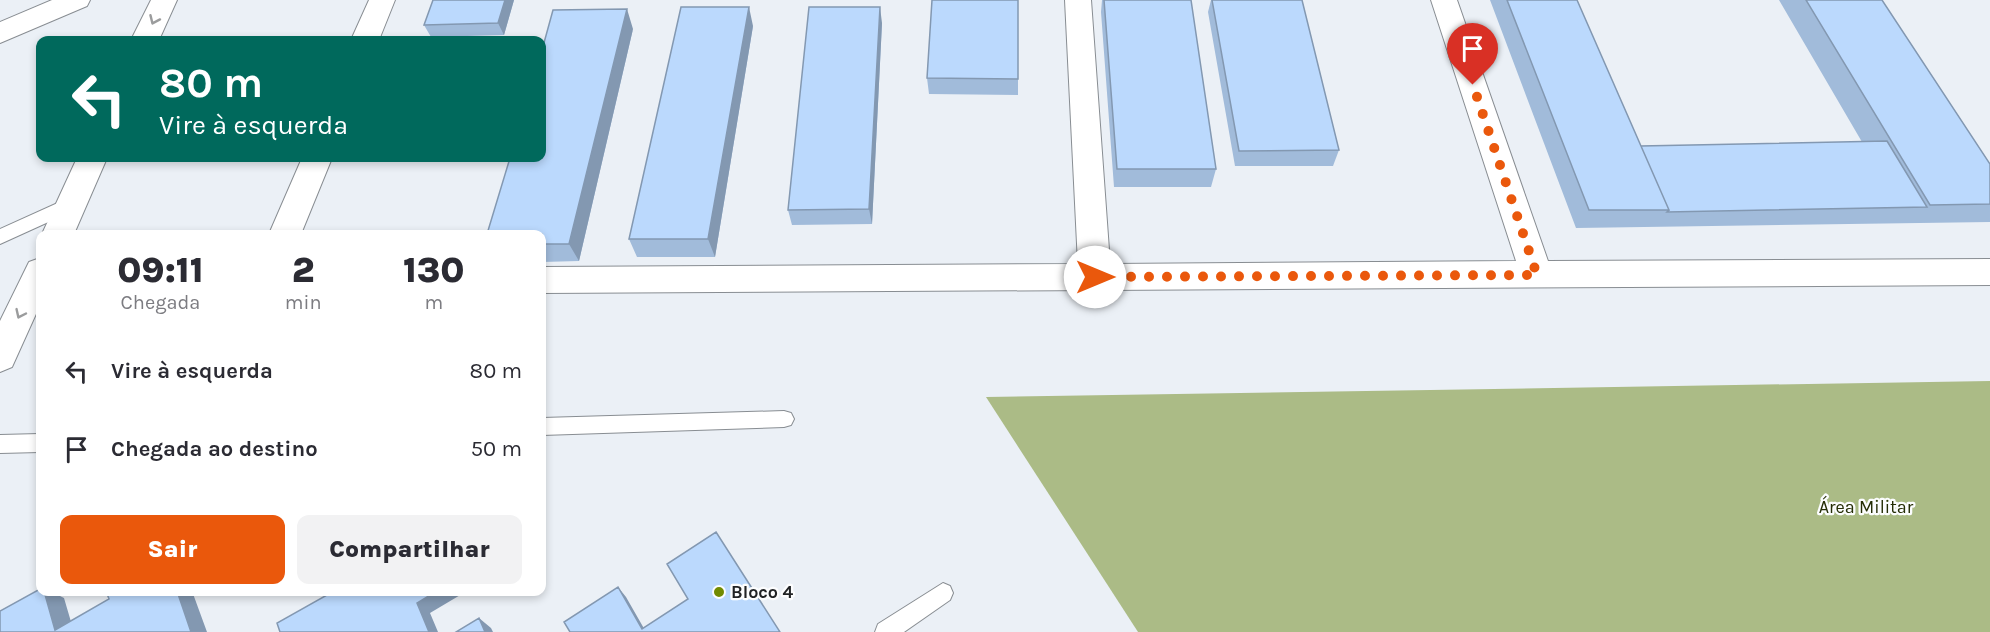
<!DOCTYPE html>
<html lang="pt">
<head>
<meta charset="utf-8">
<style>
	body { margin:0; font-family:Karla,sans-serif; background:#f2f2f3; color:#2b2b33; height:100vh; display:flex; flex-direction:column; font-size:22px; white-space:nowrap }
	* { box-sizing:border-box; margin:0 }
	p { font-size:20px; color:#7c7c81 }
	.icon { flex:none; width:33px; height:33px; fill:none; stroke:currentColor; stroke-width:2; stroke-linecap:round; stroke-linejoin:round }
	.map { position:relative; flex:1; overflow:hidden }
	.details { position:absolute; left:36px; top:230px; width:510px; height:366px; display:flex; flex-direction:column; background:#fff; border-radius:12px; box-shadow:0 3px 9px #0003 }
	.details>* { flex:none }
	.banner { position:absolute; left:36px; top:36px; width:510px; height:126px; border-radius:12px; box-shadow:0 3px 9px #0003; background:#00695c; color:#fff; overflow:hidden }
	.pin { position:absolute; display:grid; place-items:center; width:51px; height:51px; color:#fff; margin:-62px -26px; border-radius:50% 50% 50% 0; rotate:-45deg; box-shadow:0 0 6px #0007 }
	.pin .icon { rotate:45deg }
	.me { position:absolute; width:66px; margin:-33px; rotate:90deg; stroke-linejoin:round; filter:drop-shadow(0 0 4px #0008) }
	.turn { display:flex; align-items:center; gap:21px; height:126px; padding:0 24px; font-size:27px }
	.turn .icon { width:78px; height:78px; stroke-width:2.5 }
	.turn b { display:block; font-size:42px; line-height:51px }
	.eta { display:flex; justify-content:space-evenly; align-items:center; height:102px; text-align:center }
	.eta b { font-size:36px; font-weight:800; line-height:42px }
	.button { display:flex; gap:12px; margin-top:auto; padding:12px 24px }
	.button a { flex:1; height:69px; border-radius:12px; background:#ea580c; color:#fff; font-size:24px; font-weight:800; line-height:69px; text-align:center }
	.button a+a { background:#f2f2f3; color:#2b2b33 }
	ul { padding:0; list-style:none }
	li { display:flex; align-items:center; gap:18px; height:78px; padding:0 24px }
	li div { flex:1 }
	li b { display:block; font-size:22px }
	li em { font-style:normal }
	.map>svg:first-child { display:block }
	.forest { fill:#abbb86 }
	.lines { fill:none; stroke-linecap:round; stroke-linejoin:round }
	.service-casing { stroke:#888d92; stroke-width:2 }
	.minor-casing { stroke:#888d92; stroke-width:2 }
	.secondary-casing { stroke:#888d92; stroke-width:2 }
	.service { fill:#fff; fill-rule:evenodd }
	.minor { fill:#fff; fill-rule:evenodd }
	.secondary { fill:#fff; fill-rule:evenodd }
	.wall { fill:#a1bbda }
	.shaded-wall { fill:#8398b1 }
	.building { fill:#bbd9fd; stroke:#8398b1; stroke-width:1.5 }
	.oneway { stroke:#9b9c9d }
	.route { stroke:#ea580c; stroke-width:10; stroke-dasharray:0 18 }
	.poi-dot { fill:#728b00; stroke:#fcfdfe; stroke-width:2 }
	.labels { text-anchor:middle; stroke-width:4.5; stroke-linejoin:round; paint-order:stroke }
	.park-label { font-size:18px; fill:#252e05; stroke:#fcfdfe }
	.poi-label { font-size:18px; font-weight:bold; fill:#212325; stroke:#fcfdfe; text-anchor:start }
</style>
</head>
<body>
<div class="map">
<svg width="1990" height="632" viewBox="0 0 1990 632">
	<rect width="100%" height="100%" fill="#ebf0f6"/>
	<path class="forest" d="M1990,381V632H1138L986,397Z"/>
	<g class="lines">
		<g class="service-casing">
			<path id="service" d="M71,197L77,199L79,204L77,209L0,244V229Z
				M784,411L791,413L794,419L791,425L784,427L542,435V418Z
				M40,434V452L0,453V435Z
				M943,583L950,586L953,593L950,600L904,632H875L878,624Z"/>
		</g>
		<g class="minor-casing">
			<path id="minor" d="M52,0H90L87,6L0,43V22Z
				M369,0H395L379,40H351Z
				M1065,0H1091L1110,264L1516,261L1431,0H1457L1548,261L1990,259V285L542,293V267L1078,264Z
				M302,158H332L301,234H269Z"/>
		</g>
		<g class="secondary-casing">
			<path id="secondary" d="M151,0H177L159,40H131Z
				M77,158H107L74,234H42Z
				M40,258V305L12,367L0,372V321L29,262Z"/>
		</g>
		<use href="#service" class="service"/>
		<use href="#minor" class="minor"/>
		<use href="#secondary" class="secondary"/>
	</g>
	<path class="wall" d="M433,0H514L504,35L431,37L424,25Z
		M1102,0H1191L1216,169L1211,187H1114L1101,12Z
		M1211,0H1302L1339,150L1333,166H1235L1208,12Z
		M1490,0H1577L1641,146L1862,142L1779,0H1882L1990,164V222L1576,228Z
		M882,23L872,224L792,225L788,210Z
		M753,26L715,257H637L629,239Z
		M633,29L579,261L542,262V234Z
		M927,78L1018,79V95L929,94Z"/>
	<path class="shaded-wall" d="M505,0H514L504,35L498,23Z
		M749,7L753,26L715,257L708,239Z
		M880,7L882,23L872,224L869,209Z
		M627,9L633,29L579,261L569,244Z
		M618,587L626,597L646,632L642,629Z
		M44,591H50L64,598L74,632L55,630Z
		M177,591H192L207,632H191Z
		M437,591H467L430,613L438,632H429L417,603Z
		M479,618L491,628L493,632H485Z"/>
	<path class="building" d="M433,0H505L498,23L424,25Z
		M932,0H1018V79L927,78Z
		M1104,0H1191L1216,169H1117Z
		M1212,0H1302L1339,150L1239,151Z
		M1507,0H1577L1669,210H1589Z
		M1806,0H1882L1990,164V204L1930,205Z
		M681,7H749L708,239H629Z
		M809,7H880L869,209L788,210Z
		M627,9L569,244H542V234H487L510,158H542V50L553,10Z
		M1887,141L1927,207L1667,212L1669,210L1641,146Z
		M716,532L780,632H570L564,622L618,587L642,629L688,599L667,564Z
		M40,589V591H44L55,630L109,599L106,591H177L191,632H0V611Z
		M334,591H437L417,603L429,632H280L277,623Z
		M479,618L485,632H456Z"/>
	<defs><path id="oneway-chevron" d="M-2-3.5L2.5 0L-2 3.5" fill="none" stroke-width="1.6" stroke-linecap="round" stroke-linejoin="round" transform="scale(1.5)"/></defs>
	<g class="oneway">
		<use href="#oneway-chevron" transform="translate(154 20) rotate(114)"/>
		<use href="#oneway-chevron" transform="translate(20 314) rotate(115)"/>
	</g>
	<g class="lines">
		<path class="route" d="M1095,277L1537,275L1473,85"/>
	</g>
	<circle class="poi-dot" cx="719" cy="592" r="6"/>
	<g class="labels">
		<g class="park-label">
			<text x="1866" y="513">Área Militar</text>
		</g>
		<g class="poi-label">
			<text x="731" y="598">Bloco 4</text>
		</g>
	</g>
</svg>
<div class="pin" style="left:1473px;top:85px;background:#d93025"><svg class="icon" aria-label="arrive" viewBox="0 0 24 24"><path d="M6 21V4h12l-3 4 3 4H6"/></svg></div>
<svg class="me" style="left:1095px;top:277px" viewBox="-20 -20 40 40"><circle r="19" fill="#fff"/><path d="M0-13L10 11 0 6-10 11z" fill="#ea580c"/></svg>
<div class="banner">
<div class="turn"><svg class="icon" aria-label="left" viewBox="0 0 24 24"><path d="M17 20v-9H6M10 6l-5 5 5 5"/></svg><div><b>80 m</b>Vire à esquerda</div></div>
</div>
<section class="details">
<div class="eta">
<div><b>09:11</b><p>Chegada</p></div>
<div><b>2</b><p>min</p></div>
<div><b>130</b><p>m</p></div>
</div>
<ul>
<li><svg class="icon" aria-label="left" viewBox="0 0 24 24"><path d="M17 20v-9H6M10 6l-5 5 5 5"/></svg><div><b>Vire à esquerda</b></div><em>80 m</em></li>
<li><svg class="icon" aria-label="arrive" viewBox="0 0 24 24"><path d="M6 21V4h12l-3 4 3 4H6"/></svg><div><b>Chegada ao destino</b></div><em>50 m</em></li>
</ul>
<div class="button"><a>Sair</a><a>Compartilhar</a></div>
</section>
</div>
</body>
</html>
